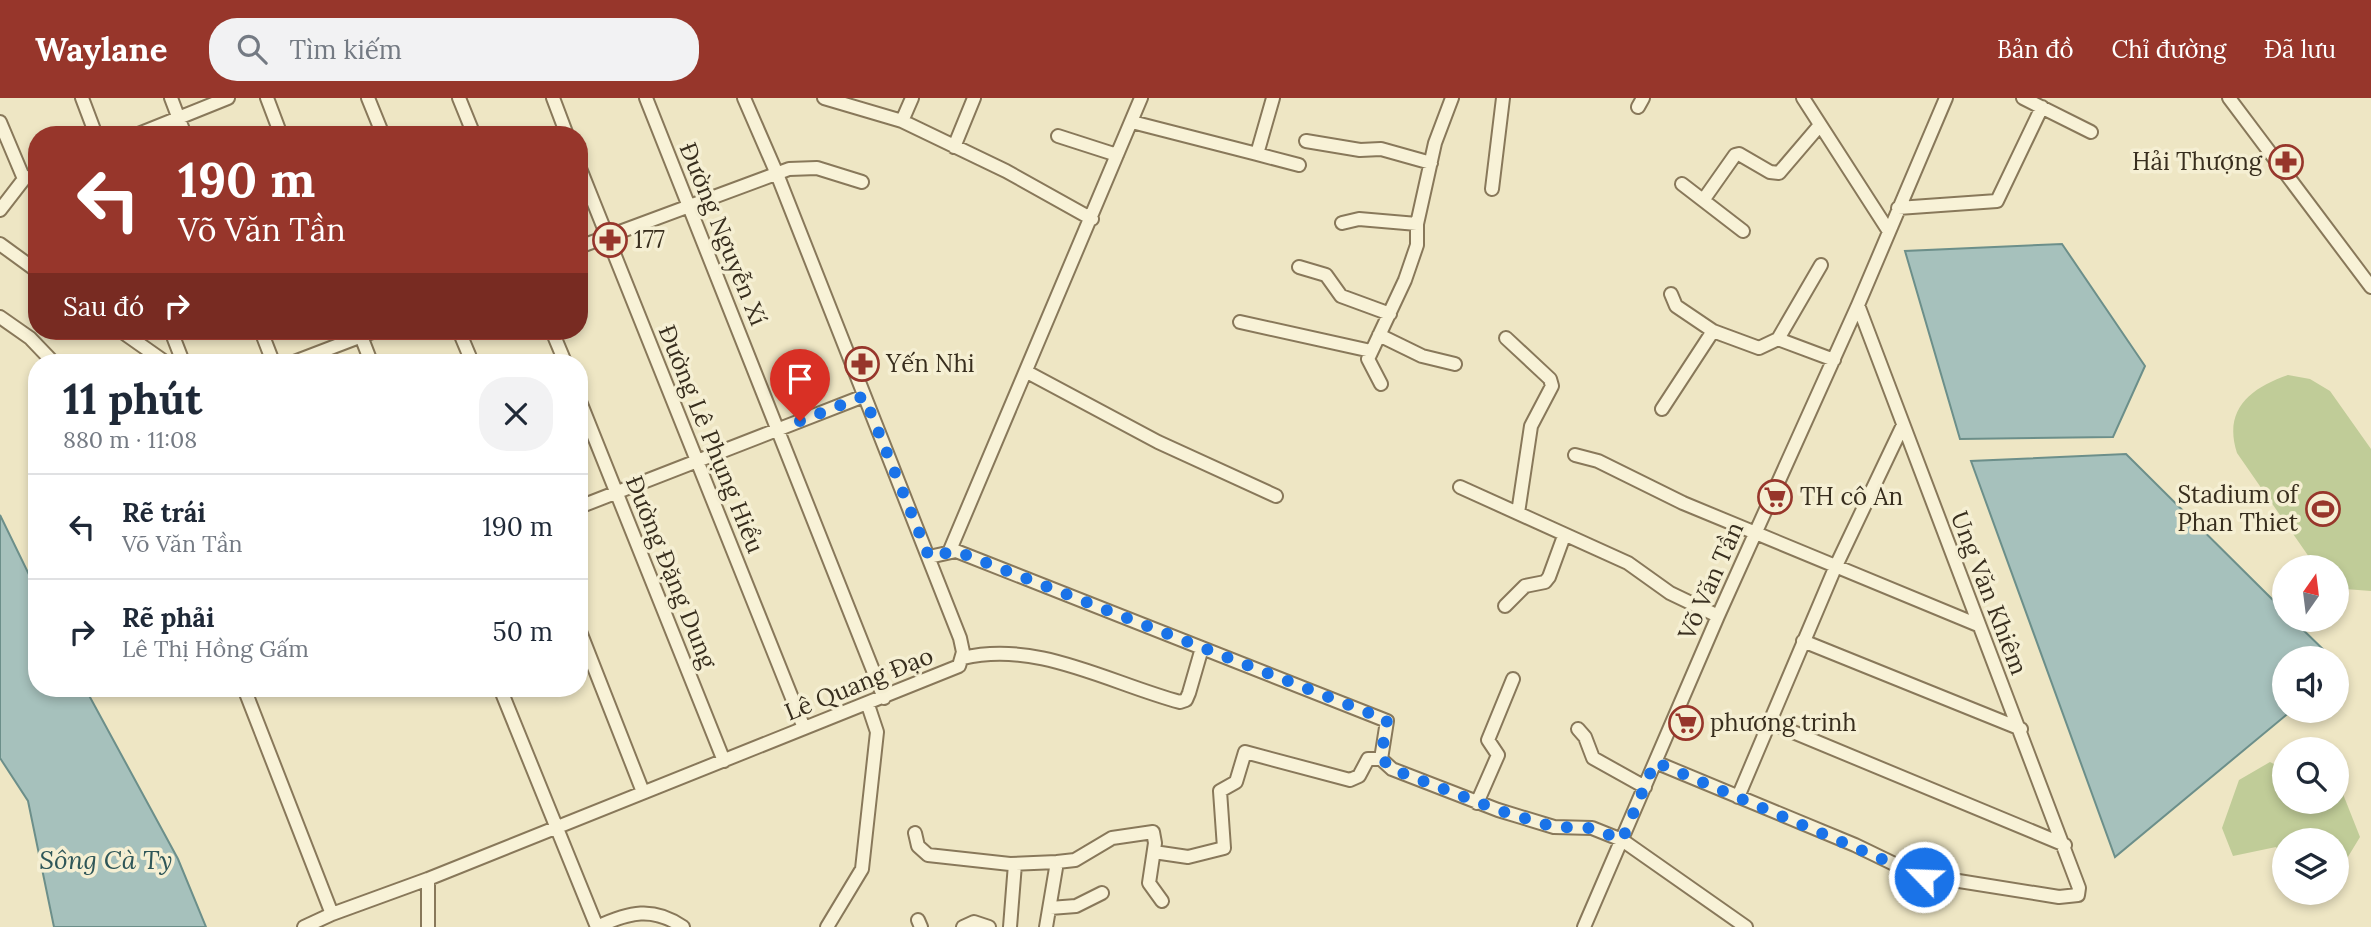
<!DOCTYPE html>
<html lang="vi">
<head>
<meta charset="utf-8">
<style>
	body { margin:0; font-family:Lora,serif; background:#f2f2f3; color:#1f2937; height:100vh; display:flex; flex-direction:column; font-size:26px; white-space:nowrap }
	* { box-sizing:border-box; margin:0 }
	p { font-size:23px; color:#747a83 }
	.icon { flex:none; width:38px; height:38px; fill:none; stroke:currentColor; stroke-width:2; stroke-linecap:round; stroke-linejoin:round }
	.map { position:relative; flex:1; overflow:hidden }
	.drawer { position:absolute; left:28px; top:256px; width:560px; height:343px; display:flex; flex-direction:column; background:#fff; border-radius:28px; box-shadow:0 4px 10px #0003 }
	.drawer>* { flex:none }
	.hud { position:absolute; left:28px; top:28px; width:560px; height:214px; border-radius:28px; box-shadow:0 4px 10px #0003; background:#97362b; color:#fff; overflow:hidden }
	.needle { width:46px; rotate:14deg }
	.fabs { position:absolute; left:2272px; top:457px; display:grid; gap:14px }
	.fabs a { display:grid; place-items:center; width:77px; height:77px; border-radius:50%; background:#fff; box-shadow:0 4px 10px #0003; font-size:35px }
	.pin { position:absolute; display:grid; place-items:center; width:60px; height:60px; color:#fff; margin:-72px -30px; border-radius:50% 50% 50% 0; rotate:-45deg; box-shadow:0 0 7px #0007 }
	.pin .icon { rotate:45deg }
	.me { position:absolute; width:77px; margin:-38px; rotate:294deg; stroke-linejoin:round; filter:drop-shadow(0 0 5px #0008) }
	.turn { display:flex; align-items:center; gap:24px; height:147px; padding:0 35px; font-size:32px }
	.turn .icon { width:91px; height:91px; stroke-width:2.5 }
	.turn b { display:block; font-size:49px; line-height:60px }
	.then { display:flex; align-items:center; height:66px; padding:0 35px; background:#0003; gap:14px; font-size:26px }
	.round { display:grid; place-items:center; flex:none; width:74px; height:74px; border-radius:28px; background:#f2f2f3 }
	.summary { display:flex; align-items:center; justify-content:space-between; height:119px; padding:0 35px }
	h1 { font-size:42px; font-weight:800; line-height:52px }
	ul { padding:0; list-style:none }
	li { display:flex; align-items:center; gap:21px; height:105px; padding:0 35px; border-top:2px solid #e0e1e3 }
	li div { flex:1 }
	li b { display:block; font-size:26px }
	li em { font-style:normal }
	header { display:flex; align-items:center; gap:42px; box-sizing:border-box; height:98px; padding:0 35px; background:#97362b; color:#fff }
	header strong { font-size:33px }
	nav { display:flex; gap:38px; margin-inline-start:auto; font-size:24px }
	.search { width:490px; height:63px; background:#f2f2f3; display:flex; align-items:center; gap:18px; box-sizing:border-box; padding:0 24px; border-radius:28px; color:#747a83; font-size:26px }
	.map>svg:first-child { display:block }
	.green { fill:#c0cc98 }
	.water { fill:#a6c1bc; stroke:#6c8f8a; stroke-width:2 }
	.lines { fill:none; stroke-linecap:round; stroke-linejoin:round }
	.minor-casing { stroke:#88785a; stroke-width:16 }
	.minor { stroke:#f8f2d7; stroke-width:12 }
	.route { stroke:#1a73e8; stroke-width:12; stroke-dasharray:0 21.6 }
	.labels { text-anchor:middle; stroke-width:7; stroke-linejoin:round; paint-order:stroke }
	.poi-label { font-size:24px; fill:#382e1e; stroke:#f5efd3; text-anchor:start }
	.street-label { font-size:24px; fill:#382e1e; stroke:#f5efd3 }
	.water-label { font-size:26px; font-style:italic; fill:#2e5658; stroke:#f5efd3 }
</style>
</head>
<body>
<header>
<strong>Waylane</strong>
<div class="search"><svg class="icon" aria-label="search" viewBox="0 0 24 24"><circle cx="10" cy="10" r="6"/><path d="M15 15l6 6"/></svg>Tìm kiếm</div>
<nav><a>Bản đồ</a><a>Chỉ đường</a><a>Đã lưu</a></nav>
</header>
<div class="map">
<svg width="2371" height="829" viewBox="0 0 2371 829">
	<rect width="100%" height="100%" fill="#eee6c4"/>
	<path class="green" d="M2288,277L2310,281L2330,293L2371,351V493L2345,491L2336,486V469H2316L2237,355C2223,312 2250,290 2288,277Z
		M2270,664L2284,671V704H2336V682L2339,686L2360,739L2340,772L2336,773V742H2284V759L2276,749L2233,758L2222,730L2239,682Z"/>
	<path class="water" d="M2062,146L2145,268L2113,339L1960,341L1905,153Z
		M2126,356L2284,513V522H2293L2332,560H2284V612L2291,613L2115,759L1971,363Z
		M0,417L37,493V590H85L178,761L206,829H54L28,703L0,660Z"/>
	<g class="lines">
		<g class="minor-casing">
			<path id="minor" d="M82,0L96,37
				M171,0L185,37
				M267,0L281,37
				M368,0L383,37
				M459,0L474,37
				M553,0L567,37
				M646,0L884,600
				M824,0L902,23L1006,73L1092,121
				M1803,0L1888,132
				M2023,0L2091,34
				M2229,0L2371,189
				M1638,9L1643,0
				M902,23L912,0
				M0,24L24,81
				M1132,24L1257,56L1273,0
				M136,37L228,0
				M1058,38L1117,57
				M1306,43L1360,52L1381,51L1431,65
				M954,49L974,0
				M1257,56L1299,67
				M579,68L804,630
				M1682,86L1743,133
				M1492,91L1503,0
				M1704,101L1735,57L1739,56L1770,74L1779,75L1820,27
				M1898,110L1997,103L2042,9
				M0,112L24,81L37,76
				M1342,125L1359,121L1417,126
				M0,146L37,173
				M579,149L789,71L817,70L862,84
				M1299,169L1326,177L1341,198L1390,216
				M1671,196L1676,208L1713,233
				M0,219L30,240L53,264
				M1240,224L1371,253
				M121,233L165,264
				M171,233L183,264
				M261,233L273,264
				M359,233L371,264
				M459,233L472,264
				M552,233L565,264
				M1379,237L1422,258L1455,266
				M1506,240L1550,281L1552,288L1531,328L1518,415
				M1778,241L1821,167
				M294,264L375,233
				M1027,274L1158,344L1276,398
				M1381,286L1368,261L1405,182L1417,147V126L1435,45L1452,0
				M579,301L724,663
				M1662,311L1713,233L1759,250L1778,241L1834,262
				M1575,357L1598,363L1683,405L1978,527
				M1460,389L1628,465L1670,495L1718,518
				M579,409L864,298
				M950,452L1141,0
				M929,459L956,453L1387,623L1381,661L1392,671L1498,712L1554,729L1592,730L1622,742L1746,829
				M1505,508L1525,488L1545,484L1549,479L1564,438
				M579,531L643,694
				M1803,543L2021,631
				M963,560C1037,542 1109,585 1180,604L1186,602L1189,595L1202,550
				M244,590L332,816L428,781L959,568L963,554L960,540L777,76L744,0
				M500,590L597,829
				M1769,624L2065,747
				M1578,631L1585,639L1593,660L1645,689
				M1655,664L1855,747L1915,776L2059,799L2078,797L2079,790L1858,207
				M1738,699L1835,470L1903,327
				M1477,705L1498,657L1488,642L1513,581
				M915,735L918,748L928,757L1010,766L1057,764L1046,829
				M1154,754L1188,759L1224,750L1220,693L1236,684L1245,654L1350,682L1359,678L1368,661H1381
				M1057,764L1075,762L1112,740L1153,734L1155,745L1149,785L1162,803
				M1050,810L1076,808L1102,795
				M918,822L921,829
				M304,829L332,816
				M428,829V781
				M597,829C629,814 653,808 683,829
				M827,829L862,771L877,634L868,607
				M963,829L974,824L989,829
				M1010,829L1015,766
				M1584,829L1718,518L1858,207L1946,0"/>
		</g>
		<use href="#minor" class="minor"/>
	</g>
	<g class="lines">
		<path class="route" d="M800,323L864,298L929,459L956,453L1387,622L1381,660L1392,671L1498,712L1554,729L1592,730L1622,742L1655,664L1924,779"/>
	</g>
	<defs>
		<g id="pharmacy-ring" transform="scale(1.75)"><circle r="9.5" fill="#f5efd3" stroke="#97362b" stroke-width="1.5"/><path d="M-2-6h4v4h4v4h-4v4h-4v-4h-4v-4h4Z" fill="#97362b"/></g>
		<g id="supermarket-ring" transform="scale(1.75)"><circle r="9.5" fill="#f5efd3" stroke="#97362b" stroke-width="1.5"/><path d="M-6-5.5h2.5l.6 2H6L4.5 2H-2.5L-4.4-4H-6ZM-1.5 3.2a1.3 1.3 0 1 0 .1 0ZM3 3.2a1.3 1.3 0 1 0 .1 0Z" fill="#97362b"/></g>
		<g id="stadium-ring" transform="scale(1.75)"><circle r="9.5" fill="#f5efd3" stroke="#97362b" stroke-width="1.5"/><path d="M0-5a6.5 5 0 1 0 0 10a6.5 5 0 1 0 0-10ZM-3.5-1.8h7v3.6h-7Z" fill="#97362b"/></g>
	</defs>
	<g fill-rule="evenodd">
		<use href="#pharmacy-ring" x="2286" y="64"/>
		<use href="#pharmacy-ring" x="610" y="142"/>
		<use href="#pharmacy-ring" x="862" y="266"/>
		<use href="#supermarket-ring" x="1775" y="399"/>
		<use href="#stadium-ring" x="2323" y="411"/>
		<use href="#supermarket-ring" x="1686" y="625"/>
	</g>
	<g class="labels">
		<g class="poi-label">
			<text x="2262" y="72" text-anchor="end">Hải Thượng</text>
			<text x="634" y="150">177</text>
			<text x="886" y="274">Yến Nhi</text>
			<text x="2298" y="405" text-anchor="end">Stadium of<tspan x="2298" dy="28">Phan Thiet</tspan></text>
			<text x="1800" y="407">TH cô An</text>
			<text x="1710" y="633">phương trinh</text>
		</g>
		<g class="street-label">
			<text transform="translate(723 136) rotate(68)" y="8">Đường Nguyễn Xí</text>
			<text transform="translate(711 341) rotate(68)" y="8">Đường Lê Phụng Hiểu</text>
			<text transform="translate(671 474) rotate(68)" y="8">Đường Đặng Dung</text>
			<text transform="translate(1711 483) rotate(-66)" y="8">Võ Văn Tần</text>
			<text transform="translate(1989 495) rotate(69)" y="8">Ung Văn Khiêm</text>
			<text transform="translate(859 586) rotate(-22)" y="8">Lê Quang Đạo</text>
		</g>
		<g class="water-label">
			<text x="106" y="771">Sông Cà Ty</text>
		</g>
	</g>
</svg>
<div class="fabs">
<a><svg class="needle" viewBox="-14 -14 28 28"><path d="M0-13l5 13h-10z" fill="#e53935"/><path d="M0 13l5-13h-10z" fill="#747a83"/></svg></a>
<a><svg class="icon" aria-label="sound" viewBox="0 0 24 24"><path d="M4 9h4l5-4v14l-5-4H4zM17 9q2 3 0 6"/></svg></a>
<a><svg class="icon" aria-label="search" viewBox="0 0 24 24"><circle cx="10" cy="10" r="6"/><path d="M15 15l6 6"/></svg></a>
<a><svg class="icon" aria-label="layers" viewBox="0 0 24 24"><path d="M12 4l9 5-9 5-9-5zM3 14l9 5 9-5"/></svg></a>
</div>
<div class="pin" style="left:800px;top:323px;background:#d93025"><svg class="icon" aria-label="arrive" viewBox="0 0 24 24"><path d="M6 21V4h12l-3 4 3 4H6"/></svg></div>
<svg class="me" style="left:1924px;top:779px" viewBox="-20 -20 40 40"><circle r="17" fill="#1a73e8" stroke="#fff" stroke-width="3"/><path d="M0-11L8 9 0 5-8 9z" fill="#fff"/></svg>
<div class="hud">
<div class="turn"><svg class="icon" aria-label="left" viewBox="0 0 24 24"><path d="M17 20v-9H6M10 6l-5 5 5 5"/></svg><div><b>190 m</b>Võ Văn Tần</div></div>
<div class="then">Sau đó<svg class="icon" aria-label="right" viewBox="0 0 24 24"><path d="M7 20v-9h11M14 6l5 5-5 5"/></svg></div>
</div>
<section class="drawer">
<div class="summary"><div><h1>11 phút</h1><p>880 m · 11:08</p></div><a class="round"><svg class="icon" aria-label="close" viewBox="0 0 24 24"><path d="M6 6l12 12M18 6L6 18"/></svg></a></div>
<ul>
<li><svg class="icon" aria-label="left" viewBox="0 0 24 24"><path d="M17 20v-9H6M10 6l-5 5 5 5"/></svg><div><b>Rẽ trái</b><p>Võ Văn Tần</p></div><em>190 m</em></li>
<li><svg class="icon" aria-label="right" viewBox="0 0 24 24"><path d="M7 20v-9h11M14 6l5 5-5 5"/></svg><div><b>Rẽ phải</b><p>Lê Thị Hồng Gấm</p></div><em>50 m</em></li>
</ul>
</section>
</div>
</body>
</html>
